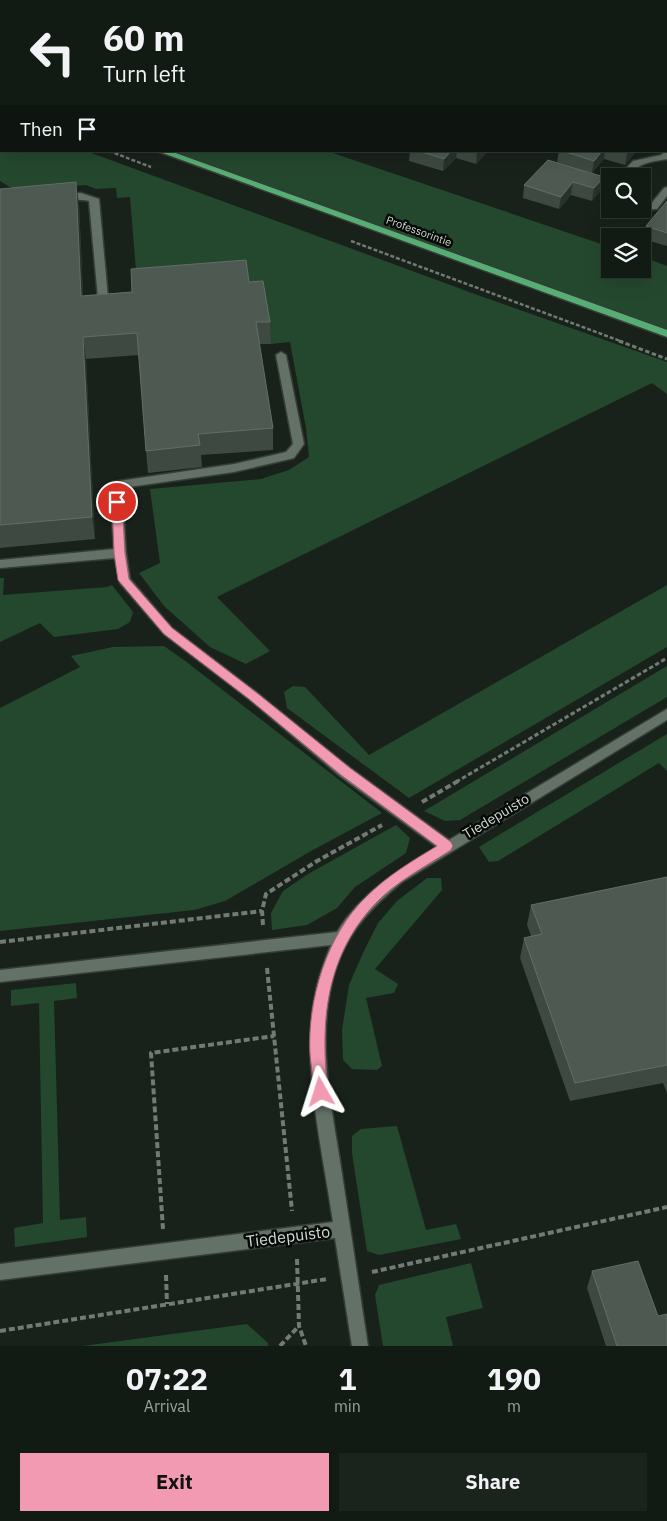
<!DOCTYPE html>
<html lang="en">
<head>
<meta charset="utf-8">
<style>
	body { margin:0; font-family:"IBM Plex Sans",sans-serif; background:#1b231d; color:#f1f3f6; height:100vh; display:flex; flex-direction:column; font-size:19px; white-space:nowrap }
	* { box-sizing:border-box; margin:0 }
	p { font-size:16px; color:#9ca1a0 }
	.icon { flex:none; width:28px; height:28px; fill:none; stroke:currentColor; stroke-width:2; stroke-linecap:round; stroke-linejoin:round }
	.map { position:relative; height:1346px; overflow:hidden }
	.sheet { display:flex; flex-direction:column; background:#121a14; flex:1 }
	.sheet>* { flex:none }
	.banner { position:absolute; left:0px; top:0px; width:668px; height:152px; box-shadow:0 5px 20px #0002,0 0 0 1px #313834; background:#121a14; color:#f1f3f6; overflow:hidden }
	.fabs { position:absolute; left:601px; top:168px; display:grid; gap:10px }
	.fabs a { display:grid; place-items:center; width:50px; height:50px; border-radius:0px; background:#121a14; box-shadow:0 5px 20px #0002,0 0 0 1px #313834; font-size:25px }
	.pin { position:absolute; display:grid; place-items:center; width:42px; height:42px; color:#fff; margin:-21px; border:2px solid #fff; border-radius:50%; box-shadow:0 1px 5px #0007 }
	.me { position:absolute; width:55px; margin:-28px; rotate:354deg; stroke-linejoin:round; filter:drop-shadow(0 0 4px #0008) }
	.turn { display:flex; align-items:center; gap:18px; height:105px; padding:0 20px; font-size:22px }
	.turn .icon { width:65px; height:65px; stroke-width:2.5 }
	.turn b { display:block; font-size:35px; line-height:42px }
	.then { display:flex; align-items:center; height:48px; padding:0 20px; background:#0003; gap:10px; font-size:19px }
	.eta { display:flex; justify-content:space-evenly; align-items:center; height:85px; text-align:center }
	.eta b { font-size:30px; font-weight:700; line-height:35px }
	.primary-button { display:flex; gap:10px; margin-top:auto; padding:10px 20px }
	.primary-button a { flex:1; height:58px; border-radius:0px; background:#f19ab2; color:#111; font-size:20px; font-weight:700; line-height:58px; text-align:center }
	.primary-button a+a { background:#1b231d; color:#f1f3f6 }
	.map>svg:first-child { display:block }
	.green { fill:#24482e }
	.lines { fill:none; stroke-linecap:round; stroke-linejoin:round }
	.minor-casing { stroke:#363d37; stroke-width:3 }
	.major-casing { stroke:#363d37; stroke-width:3 }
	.path-far2 { stroke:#717a73; stroke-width:2.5; stroke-dasharray:4 2; stroke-linecap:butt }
	.path-far1 { stroke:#717a73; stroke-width:3; stroke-dasharray:4.5 2.5; stroke-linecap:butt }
	.path { stroke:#717a73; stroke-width:4; stroke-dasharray:6 3; stroke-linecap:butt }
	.minor { fill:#647167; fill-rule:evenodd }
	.major { fill:#57ae74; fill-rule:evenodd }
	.wall { fill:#3e4a41 }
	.shaded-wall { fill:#28332b }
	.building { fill:#4e5951; stroke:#636e66 }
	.route { fill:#f19ab2; stroke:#9d6474 }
	.labels { text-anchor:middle; stroke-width:5; stroke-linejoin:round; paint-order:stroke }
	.far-street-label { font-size:11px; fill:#d3dad5; stroke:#060a07 }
	.street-label { font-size:14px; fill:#d3dad5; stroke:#060a07 }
	.near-street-label { font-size:16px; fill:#d3dad5; stroke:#060a07 }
</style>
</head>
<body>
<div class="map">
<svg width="667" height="1346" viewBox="0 0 667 1346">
	<rect width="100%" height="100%" fill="#18221a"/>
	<path class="green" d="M0,117L1,151H86L472,293L667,362V394L652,383L217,597L270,651L246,664L210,647L164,606L139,573L160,563L150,489L261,479L289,470L309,457L306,428L290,342L271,344L264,304L137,283L130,197L117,198L116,188L96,189L86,185L31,190L10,187L0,181Z
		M170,151H327L610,247V269H642L643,257L667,266V330Z
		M0,578H4L3,595L107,587L112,585L133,612L130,622L118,629L54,637L40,623L0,642Z
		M667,585V647L409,798L287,708L284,692L293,686L305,687L369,755Z
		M164,646L184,660L382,813L311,851L225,901L194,910L0,931V708L80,667L71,656L113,647Z
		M667,666V697L460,820L445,821L424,811Z
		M667,734V771L659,763L498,861L489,862L479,847Z
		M396,825L410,838L406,853L355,887L337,908L307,925L272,930L271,913L283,891L308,874Z
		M427,878H441L442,890L375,969L398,984L394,993L366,998L382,1066L377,1070L352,1069L343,1060L342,1030L349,985L363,953L378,923L397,901Z
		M76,983L77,998L54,1001L60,1220L86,1217L87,1237L15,1247L14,1228L43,1223L39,1003L11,1006V990Z
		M397,1126L426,1230L456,1224L461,1239L379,1255L367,1251L352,1153V1136L361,1129Z
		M471,1263L483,1308L446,1317L453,1346H383L375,1295L379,1285Z
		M247,1324L269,1344L267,1346H83Z"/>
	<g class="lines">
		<g class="minor-casing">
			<path id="minor" d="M319,0H330L331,1H320Z
				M1,67V73L0,74V68Z
				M667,68V74H666V69Z
				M667,150V159C651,162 639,162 629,176H619L633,161L661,155Z
				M667,187V196L657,209L639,210L638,209H642V205L651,204L664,188Z
				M81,193L99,199L109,309L104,312L99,309L89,201C80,198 64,203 56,197L61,194Z
				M281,352L286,355L304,444L294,458L290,459L234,472L122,488L126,553L130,579L172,628L257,693L350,768L449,840L667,709V720L402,882C373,906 348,931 336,968C314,1035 332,1106 342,1174C351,1231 359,1289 368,1346H352L335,1238L0,1280V1264L333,1222C323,1152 301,1065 315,996C318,978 324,962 331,945L0,982V970L337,932C361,893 399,870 437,847L340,776L249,699L164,634L120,583L115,558L0,568V560L114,549L110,485L112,482L234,464L286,452L293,444L276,355Z"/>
		</g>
		<g class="major-casing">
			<path id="major" d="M0,88H1V94H0Z
				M157,151H170L667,330V337Z"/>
		</g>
		<path class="path-far2" d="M109,151L151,167
			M351,241L623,342"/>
		<path class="path-far1" d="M619,341L667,359
			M456,782L667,658"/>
		<path class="path" d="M422,802L458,781
			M263,925L262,911L266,894L317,861L382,825
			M0,942L262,911
			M267,968L292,1211
			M163,1229L151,1053L274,1036
			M297,1259L299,1326L306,1346
			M372,1272L667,1207
			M166,1275L167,1304
			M0,1331L327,1279
			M280,1346L299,1326"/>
		<use href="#minor" class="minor"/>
		<use href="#major" class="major"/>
	</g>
	<path class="wall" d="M462,0H482V1H465Z
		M629,0H657V1H631Z
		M410,151H487V152L476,164L456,158L443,171L409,161Z
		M559,151H635L634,154L625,165L604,159L592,173L557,162Z
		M604,177L602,189L592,201L571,195L559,209L523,198L524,185Z
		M0,189L79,204L83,296L249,282L270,322L271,344H259L273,428V450L201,455L202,467L148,473L146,451L139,355L86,359L95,539L0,548Z
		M667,201V246L643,239L646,226Z
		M667,877V1093L663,1083L570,1101L520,958L524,938L531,936L527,925L531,905Z
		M592,1271L658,1316L667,1346H606L587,1288Z"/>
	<path class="shaded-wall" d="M53,0H66V1H53Z
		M475,0H482V1H475Z
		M650,0H657V1H646Z
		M666,42H667V53L666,54Z
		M451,151H457L456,158L443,171L444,159Z
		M477,151H487V152L476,164Z
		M602,151H605L604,159L592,173L594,161Z
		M628,151H635L634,154L625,165L627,153Z
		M604,177L602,189L592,201L594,188Z
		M76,182L79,204L84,318L81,296Z
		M573,182L571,195L559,209L561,197Z
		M83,337L86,359L95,539L92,517Z"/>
	<path class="building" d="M15,0H44L43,1H14Z
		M122,0H151L155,1H126Z
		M268,0H303L306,1H271Z
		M600,0H618L620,1H602Z
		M640,0H650L646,1H642Z
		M666,26H667V42H666Z
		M419,151H451L444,159Z
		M563,151H602L594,161Z
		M548,160L604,177L594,188L573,182L561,197L524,185Z
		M76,182L81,296L132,292L131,269L246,260L249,282L263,281L270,322H256L273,428L198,434L200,445L146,451L137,333L83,337L92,517L0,525V189Z
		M667,201V233L646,226Z
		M667,877V1065L575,1083L524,938L542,934L531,905Z
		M638,1261L658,1316L667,1314V1346H617L592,1271Z"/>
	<path class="route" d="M117,499L122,502L125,553L129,579L172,628L257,693L350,768L451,842L453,846L451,850C425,867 395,882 374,905C325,958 320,1024 328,1092L326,1097L321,1098L316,1097L314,1092C313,1079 311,1067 310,1054C307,1001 327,934 366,897C387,876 412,861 437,846L341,775L249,699L164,634L118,580L114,553L112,502Z"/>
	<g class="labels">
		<g class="far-street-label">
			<text transform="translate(419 231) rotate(20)" y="4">Professorintie</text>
		</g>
		<g class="street-label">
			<text transform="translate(496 816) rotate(-31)" y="5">Tiedepuisto</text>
		</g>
		<g class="near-street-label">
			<text transform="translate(288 1236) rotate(-7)" y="6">Tiedepuisto</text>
		</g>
	</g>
</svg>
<div class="fabs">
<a><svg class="icon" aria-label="search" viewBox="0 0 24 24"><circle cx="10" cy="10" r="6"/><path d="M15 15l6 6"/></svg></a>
<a><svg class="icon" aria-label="layers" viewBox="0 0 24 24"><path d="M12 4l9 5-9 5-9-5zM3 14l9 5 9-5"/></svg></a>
</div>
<div class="pin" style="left:117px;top:502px;background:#d93025"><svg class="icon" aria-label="arrive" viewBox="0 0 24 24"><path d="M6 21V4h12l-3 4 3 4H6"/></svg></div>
<svg class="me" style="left:321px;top:1092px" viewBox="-20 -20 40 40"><path d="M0-17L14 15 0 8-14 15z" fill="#f19ab2" stroke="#fff" stroke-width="4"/></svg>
<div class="banner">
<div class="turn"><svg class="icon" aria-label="left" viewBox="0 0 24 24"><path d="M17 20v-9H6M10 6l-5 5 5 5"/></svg><div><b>60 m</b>Turn left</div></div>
<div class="then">Then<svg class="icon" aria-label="arrive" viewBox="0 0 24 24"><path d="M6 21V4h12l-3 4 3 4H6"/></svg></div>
</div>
</div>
<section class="sheet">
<div class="eta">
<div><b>07:22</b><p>Arrival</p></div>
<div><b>1</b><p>min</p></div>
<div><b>190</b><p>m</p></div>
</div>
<div class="primary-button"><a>Exit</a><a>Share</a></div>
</section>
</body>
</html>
